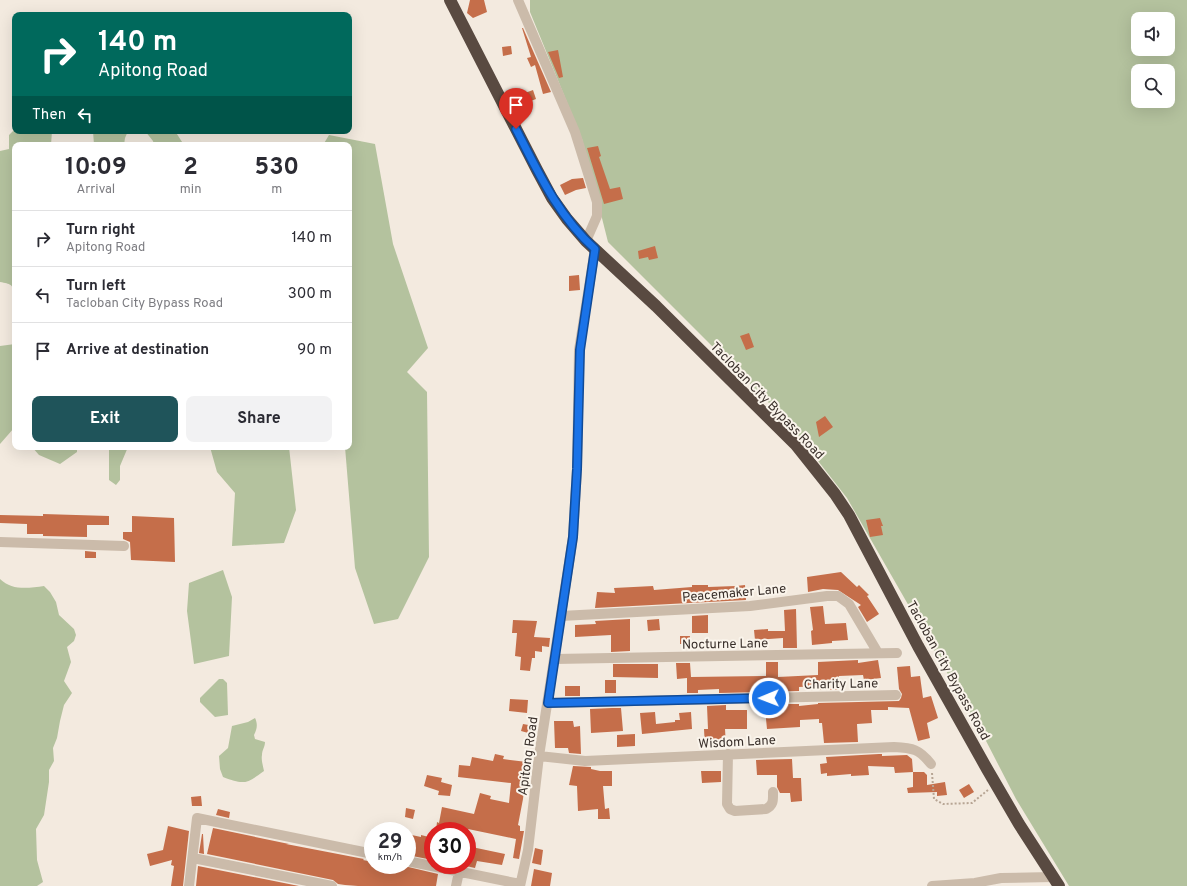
<!DOCTYPE html>
<html lang="en">
<head>
<meta charset="utf-8">
<style>
	body { margin:0; font-family:Overpass,sans-serif; background:#f2f2f3; color:#2b2b33; height:100vh; display:flex; flex-direction:column; font-size:15px; white-space:nowrap }
	* { box-sizing:border-box; margin:0 }
	p { font-size:13px; color:#7c7c81 }
	.icon { flex:none; width:22px; height:22px; fill:none; stroke:currentColor; stroke-width:2; stroke-linecap:round; stroke-linejoin:round }
	.map { position:relative; flex:1; overflow:hidden }
	.drawer { position:absolute; left:12px; top:142px; width:340px; height:308px; display:flex; flex-direction:column; background:#fff; border-radius:8px; box-shadow:0 4px 16px #0002 }
	.drawer>* { flex:none }
	.hud { position:absolute; left:12px; top:12px; width:340px; height:122px; border-radius:8px; box-shadow:0 4px 16px #0002; background:#00695c; color:#fff; overflow:hidden }
	.buttons { position:absolute; left:1131px; top:12px; display:grid; gap:8px }
	.buttons a { display:grid; place-items:center; width:44px; height:44px; border-radius:8px; background:#fff; box-shadow:0 4px 16px #0002; font-size:20px }
	.speed { position:absolute; left:364px; top:822px; display:flex; gap:8px; font-size:20px; font-weight:700; text-align:center }
	.speed>* { display:grid; place-content:center; width:52px; height:52px; border-radius:50%; background:#fff; box-shadow:0 4px 16px #0002; line-height:1 }
	.speed small { font-size:10px; font-weight:400 }
	.speed .limit { border:6px solid #d22; background:#fff; color:#111 }
	.pin { position:absolute; display:grid; place-items:center; width:34px; height:34px; color:#fff; margin:-41px -17px; border-radius:50% 50% 50% 0; rotate:-45deg; box-shadow:0 0 4px #0007 }
	.pin .icon { rotate:45deg }
	.me { position:absolute; width:44px; margin:-22px; rotate:269deg; stroke-linejoin:round; filter:drop-shadow(0 0 3px #0008) }
	.turn { display:flex; align-items:center; gap:14px; height:84px; padding:0 20px; font-size:18px }
	.turn .icon { width:52px; height:52px; stroke-width:2.5 }
	.turn b { display:block; font-size:28px; line-height:34px }
	.then { display:flex; align-items:center; height:38px; padding:0 20px; background:#0003; gap:8px; font-size:15px }
	.eta { display:flex; justify-content:space-evenly; align-items:center; height:68px; text-align:center }
	.eta b { font-size:24px; font-weight:700; line-height:28px }
	.cta { display:flex; gap:8px; margin-top:auto; padding:8px 20px }
	.cta a { flex:1; height:46px; border-radius:8px; background:#1f545a; color:#fff; font-size:16px; font-weight:700; line-height:46px; text-align:center }
	.cta a+a { background:#f2f2f3; color:#2b2b33 }
	ul { padding:0; list-style:none }
	li { display:flex; align-items:center; gap:12px; height:56px; padding:0 20px; border-top:1px solid #e1e1e2 }
	li div { flex:1 }
	li b { display:block; font-size:15px }
	li em { font-style:normal }
	.map>svg:first-child { display:block }
	.green { fill:#b4c29e; fill-rule:evenodd }
	.building { fill:#c56e4a }
	.lines { fill:none; stroke-linecap:round; stroke-linejoin:round }
	.path { stroke:#b7a594; stroke-width:2; stroke-dasharray:2 2; stroke-linecap:butt }
	.minor { stroke:#cbbbaa; stroke-width:10 }
	.highway { stroke:#594a41; stroke-width:12 }
	.route-casing { stroke:#114b97; stroke-width:10 }
	.route { stroke:#1a73e8; stroke-width:7 }
	.labels { text-anchor:middle; stroke-width:4; stroke-linejoin:round; paint-order:stroke }
	.street-label { font-size:13px; fill:#392f2a; stroke:#faf4eb }
</style>
</head>
<body>
<div class="map">
<svg width="1187" height="886" viewBox="0 0 1187 886">
	<rect width="100%" height="100%" fill="#f3eadf"/>
	<path class="green" d="M530,0H1187V886H1069L1016,799L984,737L847,498L786,420L608,242L582,139L530,12ZM1138,19H1168V49H1138ZM1138,71H1168V101H1138Z
		M15,129V131H52L51,145H15V294C12,284 11,284 0,282V151L9,149V135Z
		M93,131H128L125,138L124,145H94Z
		M145,131H175L184,145H154L153,141Z
		M329,135L375,144L393,244L428,348L407,372L427,392L429,557L398,619L374,624L355,568L345,447H349V145H323Z
		M15,344V429L14,428L0,444V346Z
		M32,447H77V452L60,464L39,455Z
		M109,447H128L120,466V480L116,485L109,480Z
		M210,447H289L296,510L284,543L232,546L235,493L217,472Z
		M223,570L232,597L229,656L194,664L187,611L189,583Z
		M0,579C12,591 29,588 44,586L50,592L56,602L59,615L74,629L76,635L74,641L67,647L71,662L64,681L72,693L64,705L60,721L57,738L53,748L54,761L49,770V782L44,815L36,829L37,860L43,882L37,886H0Z
		M219,679H223L227,683L228,715L215,717L200,702V698Z
		M255,718C258,724 257,729 254,735L255,739L265,742C265,747 262,750 262,755C261,760 263,766 264,771C246,784 244,785 223,777L220,769L219,756L228,748L232,726L248,722Z"/>
	<path class="building" d="M470,0H484L487,12L473,18L467,13Z
		M522,28H523L551,92L543,94L535,65L531,67L527,58L531,57Z
		M511,46L512,54L503,56L502,47Z
		M558,50L563,77L559,78L548,52Z
		M533,90L536,99L528,102L525,93Z
		M598,146L601,156L599,157L610,189L620,187L623,199L604,204L587,148Z
		M583,178L586,188L576,190L565,195L560,185L572,179Z
		M655,246L658,258L649,260L648,257L639,259L638,251Z
		M579,275L580,290L569,291V276Z
		M749,333L754,347L746,350L740,336Z
		M825,416L833,427L819,437L816,422Z
		M43,514L109,516V525H87V537L43,536V534H27V524L0,523V515L43,516Z
		M132,516L174,518L175,562L131,560L130,542L123,539V532H132Z
		M880,518L883,526H881L883,535L870,537L866,520Z
		M85,551L96,552V558H85Z
		M841,572L857,587L859,585L869,595L867,596L879,614L867,622L858,607L861,605L838,590L823,589L808,592L807,577Z
		M692,585H708V587L736,586L745,585L746,600L595,608L597,592L615,593L614,588L653,586L654,590L692,587Z
		M823,606L825,624L846,623L848,640L832,641V643L812,645L811,631L813,630L810,607Z
		M796,609L797,648H783V638L755,640L754,630L768,629V631H785L784,610Z
		M708,615V633H692V616Z
		M630,619V651L611,652V635L575,637V625L596,624L595,621Z
		M659,619L660,630L648,631L647,620Z
		M513,620L537,621L534,637L550,638L549,647L542,646V652L535,651V658H532L530,671L520,670L521,657L515,656L517,633H512Z
		M680,636H690L689,644H680Z
		M858,660V663L878,660L881,678L864,680L863,675L839,676L838,690H820V686L799,687V691L719,693V689L698,690V693H687V678L677,679L676,663H690L691,677L766,676V662H778V677L818,675V662Z
		M613,664H658V678L613,677Z
		M910,666L911,677L920,676L923,698L931,696L938,718L927,723L930,738L918,741L909,708L888,707V710H871L872,723L857,724L858,742L824,743L822,723H819V719L800,720V727L767,729L765,709H776V704H799V706L818,704V703L899,701L901,698L902,694L899,689L897,667Z
		M605,680H616V693H605Z
		M565,686H580V696H565Z
		M510,699L528,700L527,713L509,711Z
		M726,705V710H747V729H725L726,746L705,747L704,729H708L707,706Z
		M612,708H621L623,731L591,733L590,709Z
		M655,712L656,724L675,722V720H680L679,713L691,712L692,729L642,734L640,713Z
		M554,721H573L574,727L580,726L581,754L569,753L568,748H555Z
		M523,724L534,726L532,734L521,731Z
		M635,734V746L617,747V735Z
		M495,754L504,756L503,759L527,762L523,799L518,825L520,826V831H524L519,859L513,858L516,839L468,829V831H436L437,822L439,823L442,807L474,814L480,793L491,796L490,799L509,803L511,783L458,777L459,765L470,766L472,757L493,761Z
		M879,754H882V756L907,755L912,759L913,772L895,773L894,767L868,766L869,775L851,776V774L827,776V773L821,774L820,764L827,763L826,757Z
		M792,759L793,778H801L802,801L791,802L790,793H780L777,787V775H757L756,760Z
		M573,766L591,767V769L600,771H612V786H603L605,809L609,808L610,819H598V809L578,811L577,786L569,785Z
		M701,771H721V782L702,783Z
		M913,772H924L927,775V785L945,782L947,795L937,796V792L908,793L907,788L913,787Z
		M427,775L442,778L441,782L452,785L450,796L438,795L439,791L424,786Z
		M969,784L974,792L964,798L959,790Z
		M201,796L202,806H192L191,797Z
		M406,808L415,810L413,819L405,817Z
		M218,809L230,812L229,818L216,815Z
		M168,826L189,831L183,886H171L174,866L171,865L172,860L150,866L147,854L163,850Z
		M213,828L289,844H286L364,859L363,860L373,862V865H400L438,874L436,886H358L345,885L338,884L333,880L207,854Z
		M202,834H203L204,854L199,853Z
		M407,834L421,837V835L433,838L431,846H433V860L407,855Z
		M467,846L505,854L502,865L477,861L475,868L466,866Z
		M535,848L543,850L541,865L532,863Z
		M198,866L299,886H196Z
		M534,869L552,873L550,886H531Z"/>
	<g class="lines">
		<path class="path" d="M932,773L934,799L943,804L972,803L988,790"/>
		<path class="minor" d="M518,0L575,132L597,202V216L586,241
			M0,542L124,546
			M561,616L750,606L827,596H838L849,604L878,653
			M555,659L897,653
			M548,703L896,695
			M728,754L727,804L730,809L735,811L766,809C774,805 773,800 773,792
			M539,756L585,761L894,747C913,748 919,749 931,764
			M193,858L332,886
			M407,861L520,884
			M189,886L197,818L373,854
			M456,886L459,872
			M520,886L528,850L539,756L573,537L577,469L579,350L595,249
			M932,886L975,883L1001,878L1053,877"/>
		<path class="highway" d="M450,0L537,170L552,198L567,219L586,241L656,306L796,445L835,494L849,515L918,646L987,769L1019,824L1059,886"/>
	</g>
	<g class="lines">
		<g class="route-casing">
			<path id="route" d="M516,129C538,172 558,216 595,249L580,350L577,469L573,537L548,703L769,698"/>
		</g>
		<use href="#route" class="route"/>
	</g>
	<g class="labels">
		<g class="street-label">
			<text transform="translate(768 400) rotate(46)" y="5">Tacloban City Bypass Road</text>
			<text transform="translate(734 592) rotate(-5)" y="5">Peacemaker Lane</text>
			<text transform="translate(725 643) rotate(-1)" y="5">Nocturne Lane</text>
			<text transform="translate(949 670) rotate(61)" y="5">Tacloban City Bypass Road</text>
			<text transform="translate(841 683) rotate(-1)" y="5">Charity Lane</text>
			<text transform="translate(737 741) rotate(-3)" y="5">Wisdom Lane</text>
			<text transform="translate(527 756) rotate(-82)" y="5">Apitong Road</text>
		</g>
	</g>
</svg>
<div class="buttons">
<a><svg class="icon" aria-label="sound" viewBox="0 0 24 24"><path d="M4 9h4l5-4v14l-5-4H4zM17 9q2 3 0 6"/></svg></a>
<a><svg class="icon" aria-label="search" viewBox="0 0 24 24"><circle cx="10" cy="10" r="6"/><path d="M15 15l6 6"/></svg></a>
</div>
<div class="speed"><div>29<small>km/h</small></div><div class="limit">30</div></div>
<div class="pin" style="left:516px;top:129px;background:#d93025"><svg class="icon" aria-label="arrive" viewBox="0 0 24 24"><path d="M6 21V4h12l-3 4 3 4H6"/></svg></div>
<svg class="me" style="left:769px;top:698px" viewBox="-20 -20 40 40"><circle r="17" fill="#1a73e8" stroke="#fff" stroke-width="3"/><path d="M0-11L8 9 0 5-8 9z" fill="#fff"/></svg>
<div class="hud">
<div class="turn"><svg class="icon" aria-label="right" viewBox="0 0 24 24"><path d="M7 20v-9h11M14 6l5 5-5 5"/></svg><div><b>140 m</b>Apitong Road</div></div>
<div class="then">Then<svg class="icon" aria-label="left" viewBox="0 0 24 24"><path d="M17 20v-9H6M10 6l-5 5 5 5"/></svg></div>
</div>
<section class="drawer">
<div class="eta">
<div><b>10:09</b><p>Arrival</p></div>
<div><b>2</b><p>min</p></div>
<div><b>530</b><p>m</p></div>
</div>
<ul>
<li><svg class="icon" aria-label="right" viewBox="0 0 24 24"><path d="M7 20v-9h11M14 6l5 5-5 5"/></svg><div><b>Turn right</b><p>Apitong Road</p></div><em>140 m</em></li>
<li><svg class="icon" aria-label="left" viewBox="0 0 24 24"><path d="M17 20v-9H6M10 6l-5 5 5 5"/></svg><div><b>Turn left</b><p>Tacloban City Bypass Road</p></div><em>300 m</em></li>
<li><svg class="icon" aria-label="arrive" viewBox="0 0 24 24"><path d="M6 21V4h12l-3 4 3 4H6"/></svg><div><b>Arrive at destination</b></div><em>90 m</em></li>
</ul>
<div class="cta"><a>Exit</a><a>Share</a></div>
</section>
</div>
</body>
</html>
